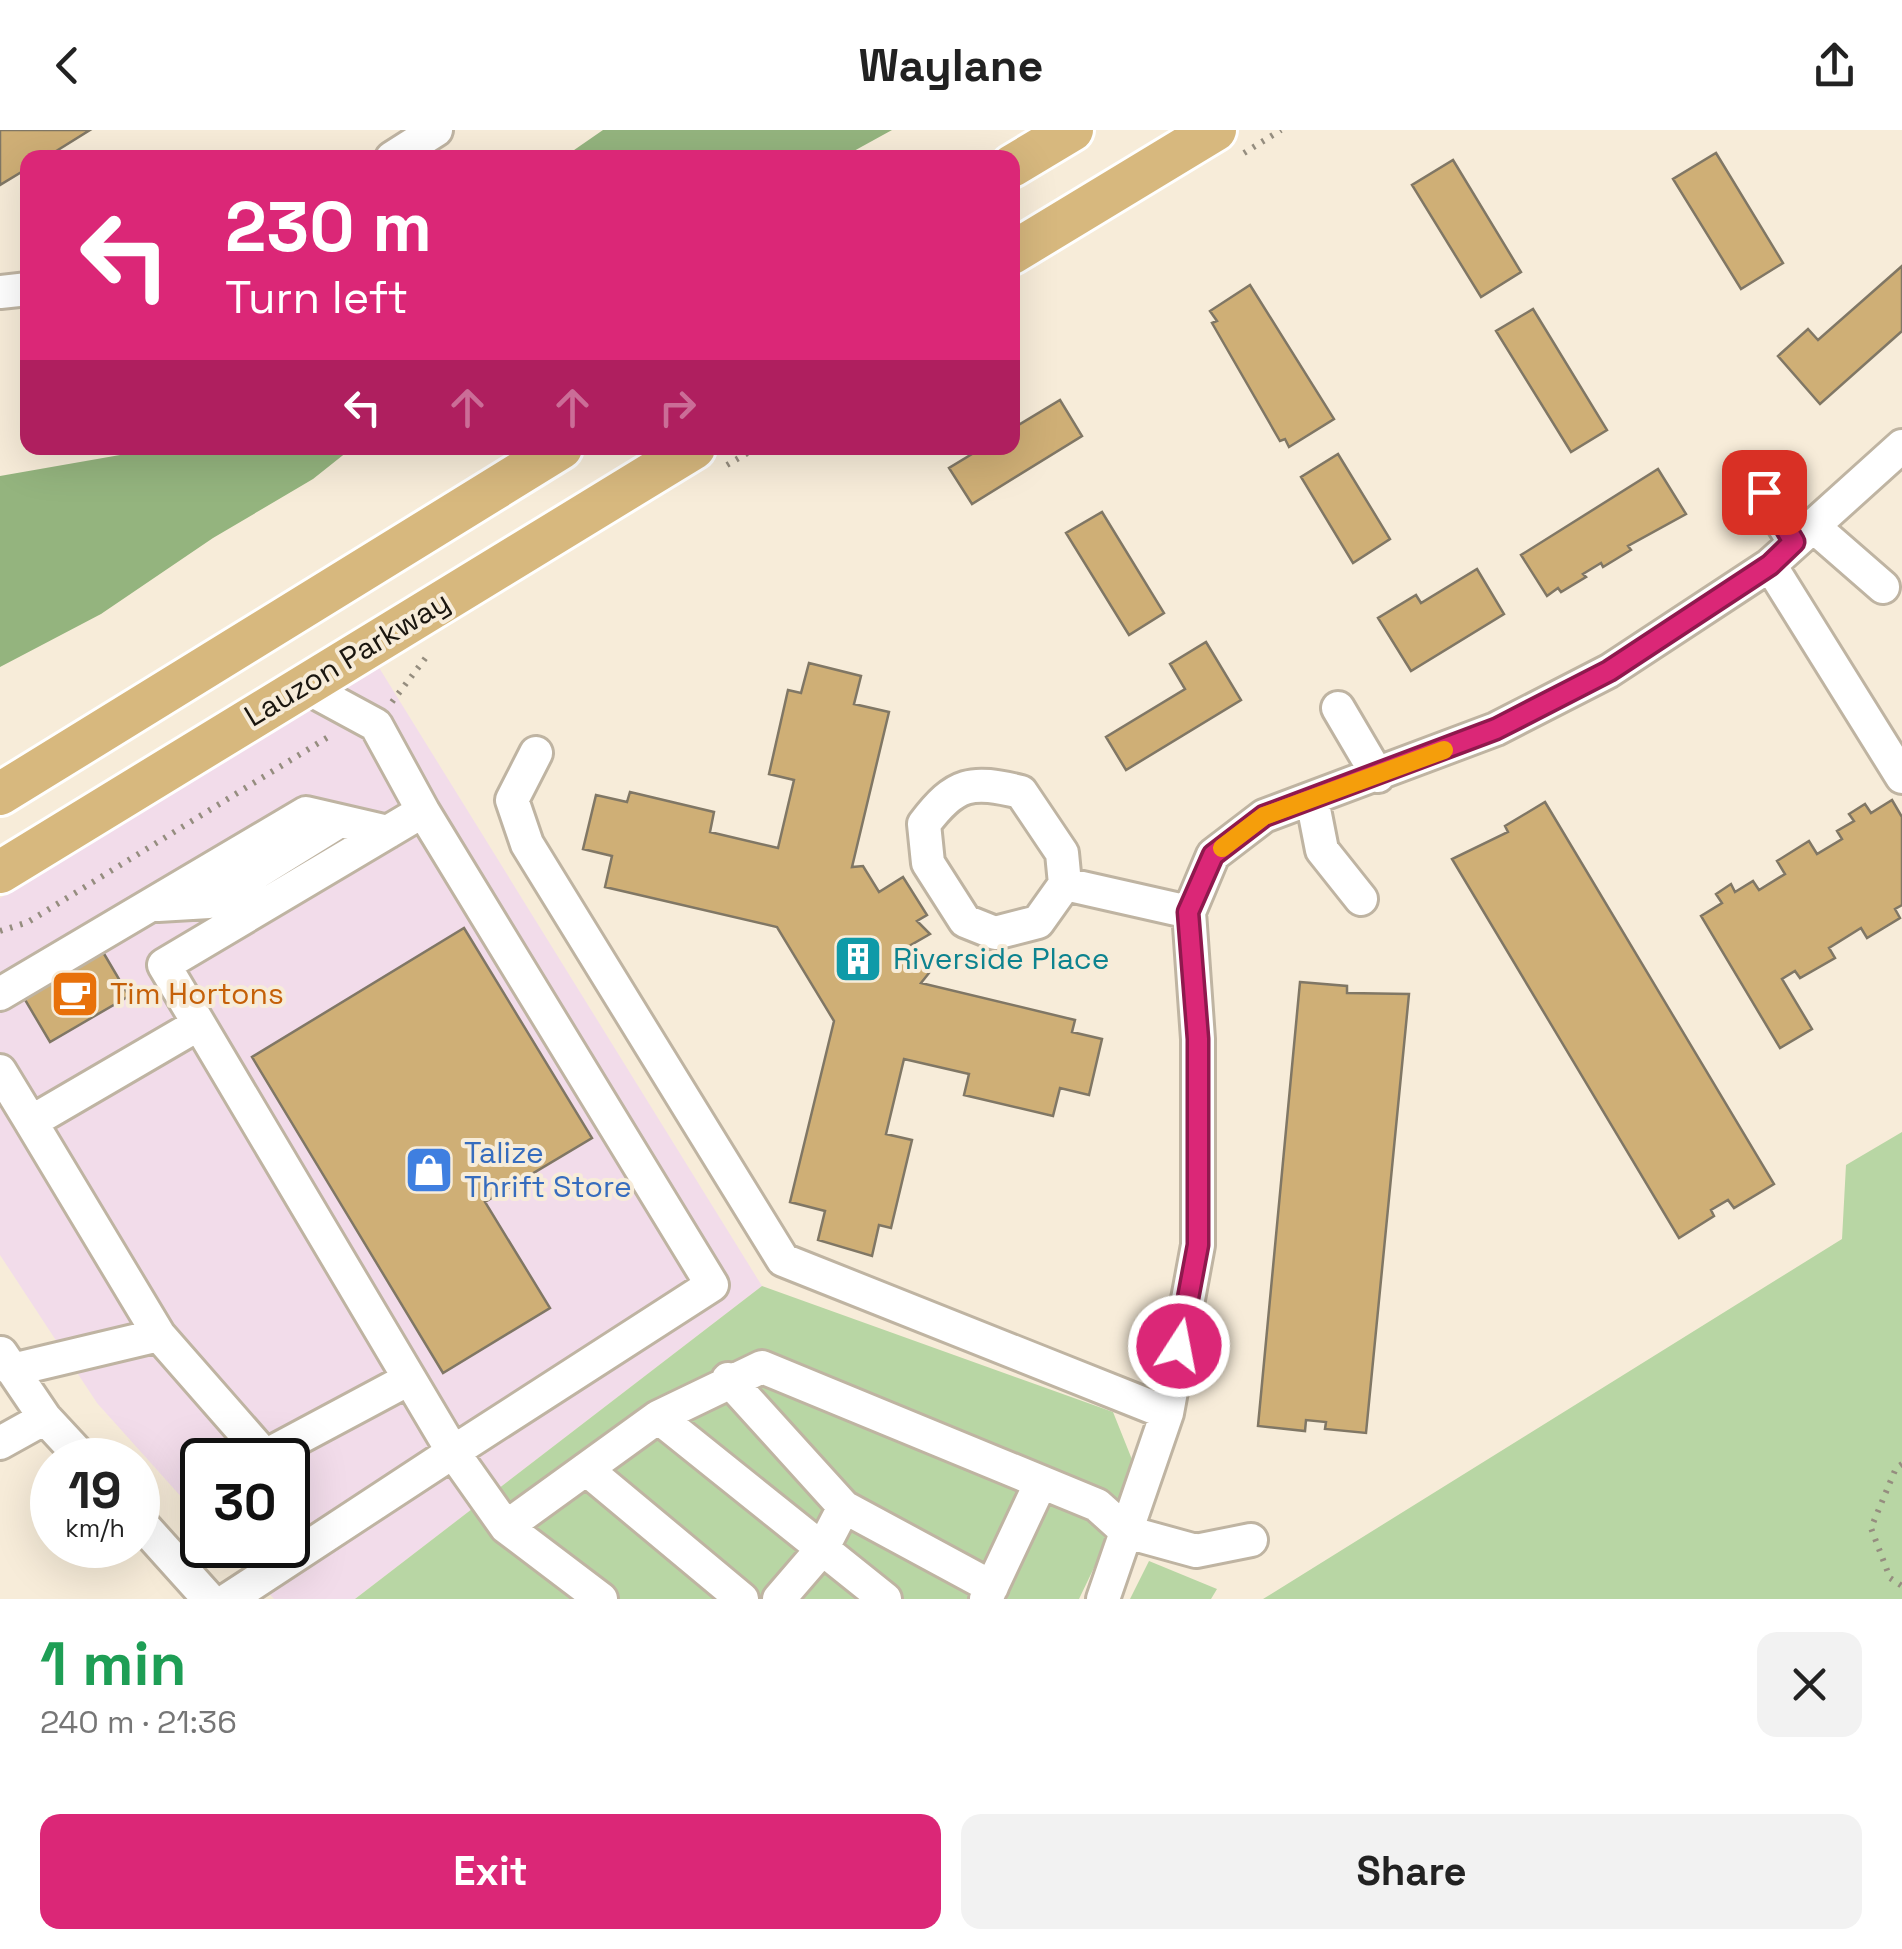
<!DOCTYPE html>
<html lang="en">
<head>
<meta charset="utf-8">
<style>
	body { margin:0; font-family:"Space Grotesk",sans-serif; background:#f2f2f2; color:#222; height:100vh; display:flex; flex-direction:column; font-size:38px; white-space:nowrap }
	* { box-sizing:border-box; margin:0 }
	p { font-size:32px; color:#767676 }
	.icon { flex:none; width:55px; height:55px; fill:none; stroke:currentColor; stroke-width:2; stroke-linecap:round; stroke-linejoin:round }
	.map { position:relative; height:1469px; overflow:hidden }
	.drawer { display:flex; flex-direction:column; background:#fff; flex:1 }
	.drawer>* { flex:none }
	.hud { position:absolute; left:20px; top:20px; width:1000px; height:305px; border-radius:20px; box-shadow:0 10px 40px #0002; background:#db2777; color:#fff; overflow:hidden }
	.speed { position:absolute; left:30px; top:1308px; display:flex; gap:20px; font-size:50px; font-weight:700; text-align:center }
	.speed>* { display:grid; place-content:center; width:130px; height:130px; border-radius:50%; background:#fff; box-shadow:0 10px 40px #0002; line-height:1 }
	.speed small { font-size:25px; font-weight:400 }
	.speed .limit { border:5px solid #111; border-radius:15px; background:#fff; color:#111 }
	.pin { position:absolute; display:grid; place-items:center; width:85px; height:85px; color:#fff; margin:-42px; border-radius:20px; box-shadow:0 5px 15px #0006 }
	.me { position:absolute; width:110px; margin:-55px; rotate:11deg; stroke-linejoin:round; filter:drop-shadow(0 0 8px #0008) }
	.turn { display:flex; align-items:center; gap:35px; height:210px; padding:0 40px; font-size:45px }
	.turn .icon { width:130px; height:130px; stroke-width:2.5 }
	.turn b { display:block; font-size:70px; line-height:85px }
	.lanes { display:flex; align-items:center; height:95px; padding:0 40px; background:#0003; justify-content:center; gap:50px; direction:ltr }
	.lanes .off { opacity:.35 }
	.round { display:grid; place-items:center; flex:none; width:105px; height:105px; border-radius:20px; background:#f2f2f2 }
	.summary { display:flex; align-items:center; justify-content:space-between; height:170px; padding:0 40px }
	h1 { font-size:60px; font-weight:600; line-height:75px; color:#1e9e55 }
	.cta { display:flex; gap:20px; margin-top:auto; padding:20px 40px }
	.cta a { flex:1; height:115px; border-radius:20px; background:#db2777; color:#fff; font-size:40px; font-weight:600; line-height:115px; text-align:center }
	.cta a+a { background:#f2f2f2; color:#222 }
	header { display:flex; justify-content:space-between; align-items:center; height:130px; padding:0 40px; background:#fff; font-size:45px; font-weight:600 }
	.map>svg:first-child { display:block }
	.commercial { fill:#f2dcea }
	.green { fill:#b8d6a4 }
	.forest { fill:#94b47e }
	.building { fill:#cfaf76; stroke:#807765; stroke-width:2.5 }
	.lines { fill:none; stroke-linecap:round; stroke-linejoin:round }
	.minor-casing { stroke:#bfb4a2; stroke-width:38 }
	.major-casing { stroke:#fff; stroke-width:48 }
	.path { stroke:#958d7f; stroke-width:6; stroke-dasharray:2.5 8; stroke-linecap:butt }
	.minor { stroke:#fff; stroke-width:32 }
	.major { stroke:#d7b87e; stroke-width:42 }
	.route-casing { stroke:#8e194d; stroke-width:25 }
	.route { stroke:#db2777; stroke-width:18 }
	.slow { stroke:#f59e0b; stroke-width:18 }
	.labels { text-anchor:middle; stroke-width:8; stroke-linejoin:round; paint-order:stroke }
	.street-label { font-size:30px; fill:#1a160f; stroke:#f7ecd9 }
	.culture-label { font-size:30px; fill:#0d838f; stroke:#f7ecd9; text-anchor:start }
	.food-label { font-size:30px; fill:#c56008; stroke:#f7ecd9; text-anchor:start }
	.shop-label { font-size:30px; fill:#366cbe; stroke:#f7ecd9; text-anchor:start }
</style>
</head>
<body>
<header><svg class="icon" aria-label="back" viewBox="0 0 24 24"><path d="M15 5l-7 7 7 7"/></svg>Waylane<svg class="icon" aria-label="share" viewBox="0 0 24 24"><path d="M12 15V3M7 8l5-5 5 5M5 13v7h14v-7"/></svg></header>
<div class="map">
<svg width="1902" height="1469" viewBox="0 0 1902 1469">
	<rect width="100%" height="100%" fill="#f7ecd9"/>
	<path class="commercial" d="M378,536L762,1156L355,1469H274L225,1415H288V1330H202V1390L97,1273L0,1125V768Z"/>
	<path class="green" d="M1902,1002V1469H1263L1842,1109L1846,1035Z
		M762,1156L1113,1282L1133,1332L1102,1421L1079,1469H355Z
		M1149,1431L1217,1459L1211,1469H1130Z"/>
	<path class="forest" d="M603,0H892L843,27H564Z
		M160,318H352L313,349L213,408L101,484L0,537V346Z"/>
	<path class="building" d="M0,0H90L45,28H28V38L0,55Z
		M1716,23L1783,133L1741,159L1673,49Z
		M1453,30L1521,142L1481,167L1412,55Z
		M1902,136V201L1820,274L1778,226L1808,199L1818,210Z
		M1250,155L1334,289L1289,317L1285,309L1280,311L1212,193L1217,191L1210,181Z
		M1533,179L1607,300L1571,322L1496,201Z
		M1060,270L1082,306L972,374L949,338L982,318H1012V299Z
		M1338,324L1390,409L1353,433L1301,347Z
		M1658,339L1686,384L1628,416L1631,420L1603,437L1601,433L1583,444L1586,447L1561,462L1558,458L1547,466L1521,425Z
		M1102,382L1164,483L1129,505L1066,403Z
		M1477,439L1504,484L1411,541L1378,488L1416,465L1421,473Z
		M1206,512L1241,570L1126,640L1106,607L1185,559L1170,534Z
		M809,533L861,546L854,574L889,582L852,737L863,736L879,762L903,747L927,785L917,791L930,804L911,815L929,843L921,853L1075,890L1072,902L1102,909L1089,965L1060,958L1053,986L964,965L969,944L904,929L886,1004L912,1010L891,1098L879,1095L872,1126L818,1110L825,1081L790,1072L834,891L777,797L605,757L612,726L583,719L596,665L627,672L630,662L714,682L710,702L778,718L794,650L769,644L788,560L801,563Z
		M1892,670L1902,687V775L1895,779L1900,788L1867,808L1861,798L1829,818L1835,828L1800,848L1795,841L1782,849L1812,899L1780,918L1701,786L1722,773L1716,764L1731,754L1735,762L1753,751L1759,760L1785,744L1777,731L1809,711L1817,724L1842,709L1837,701L1854,691L1849,684L1865,674L1871,683Z
		M1545,672L1774,1054L1734,1078L1728,1070L1711,1080L1714,1086L1679,1108L1452,729L1508,702L1505,696Z
		M464,798L592,1008L485,1072L550,1178L443,1243L252,927Z
		M100,817L129,866L50,912L21,863Z
		M1300,852L1347,856V863L1409,864L1366,1303L1325,1299L1326,1292L1306,1290L1305,1301L1258,1296Z"/>
	<g class="lines">
		<g class="minor-casing">
			<path id="minor" d="M392,28L436,0
				M0,162L28,159
				M1750,340L1794,412
				M1813,396L1883,457
				M1770,435L1902,647
				M1338,578L1378,646
				M536,623L512,670L527,714L783,1130L1167,1283
				M1312,669L1322,720L1361,769
				M423,681L712,1155L453,1322L506,1397
				M1065,754L1038,792L995,803L965,791L928,733L924,694C956,652 971,650 1021,662L1062,723L1065,754L1189,782
				M158,775L209,772L340,691
				M0,864L306,683L388,702
				M199,894L31,992L159,1205L265,1326L409,1249
				M0,941L31,992
				M1,1223L45,1288L84,1330
				M12,1240L159,1205
				M728,1249L844,1377L992,1457
				M0,1313L45,1288
				M586,1339L742,1469
				M138,1390L209,1469
				M229,1469L453,1322L164,835L423,681L376,595L304,556
				M601,1469L506,1397L658,1287
				M779,1469L822,1419L844,1377
				M885,1469L658,1287L762,1237L1097,1375L1127,1402L1196,1421L1251,1410
				M986,1469L1041,1352
				M1103,1469L1167,1283L1198,1115V909L1189,782L1213,725L1264,686L1496,599L1609,541L1770,435L1902,316"/>
		</g>
		<g class="major-casing">
			<path id="major" d="M1012,36L1072,0
				M1012,123L1215,0
				M0,664L561,318
				M0,742L694,318"/>
		</g>
		<path class="path" d="M1244,23L1281,0
			M727,335L756,318
			M392,572L427,526
			M0,801L28,792L333,604
			M1902,1334L1896,1338L1871,1398L1890,1448L1902,1456"/>
		<use href="#minor" class="minor"/>
		<use href="#major" class="major"/>
	</g>
	<g class="lines">
		<g class="route-casing">
			<path id="route" d="M1179,1216L1198,1115V909L1188,782L1213,725L1264,686L1496,599L1609,541L1770,435L1794,412L1764,362"/>
		</g>
		<use href="#route" class="route"/>
		<path class="slow" d="M1222,718L1264,686L1444,620"/>
	</g>
	<defs>
		<g id="building-square" transform="scale(2.5)"><rect x="-9" y="-9" width="18" height="18" rx="4" fill="#0f9aa8" stroke="#f7ecd9"/><path d="M-4-6H4V6H1V3H-1V6H-4ZM-2.5-4.3h1.7v1.8h-1.7ZM.8-4.3h1.7v1.8H.8ZM-2.5-1h1.7V.8h-1.7ZM.8-1h1.7V.8H.8Z" fill="#fff"/></g>
		<g id="cafe-square" transform="scale(2.5)"><rect x="-9" y="-9" width="18" height="18" rx="4" fill="#e8710a" stroke="#f7ecd9"/><path d="M-5.5-4.5H6V0H3Q3 3.5 0 3.5H-2.5Q-5.5 3.5-5.5 0ZM3-3.2v2h1.7v-2ZM-6 4.5H4V6H-6Z" fill="#fff"/></g>
		<g id="shop-square" transform="scale(2.5)"><rect x="-9" y="-9" width="18" height="18" rx="4" fill="#3f7fe0" stroke="#f7ecd9"/><path d="M-5-2.5h2.3a2.7 3.5 0 0 1 5.4 0H5L5.5 6h-11ZM-1.5-2.5h3a1.5 2.3 0 0 0-3 0Z" fill="#fff"/></g>
	</defs>
	<g fill-rule="evenodd">
		<use href="#building-square" x="858" y="829"/>
		<use href="#cafe-square" x="75" y="864"/>
		<use href="#shop-square" x="429" y="1040"/>
	</g>
	<g class="labels">
		<g class="street-label">
			<text transform="translate(347 529) rotate(-31)" y="10">Lauzon Parkway</text>
		</g>
		<g class="culture-label">
			<text x="893" y="839">Riverside Place</text>
		</g>
		<g class="food-label">
			<text x="110" y="874">Tim Hortons</text>
		</g>
		<g class="shop-label">
			<text x="464" y="1033">Talize<tspan x="464" dy="34">Thrift Store</tspan></text>
		</g>
	</g>
</svg>
<div class="speed"><div>19<small>km/h</small></div><div class="limit">30</div></div>
<div class="pin" style="left:1764px;top:362px;background:#d93025"><svg class="icon" aria-label="arrive" viewBox="0 0 24 24"><path d="M6 21V4h12l-3 4 3 4H6"/></svg></div>
<svg class="me" style="left:1179px;top:1216px" viewBox="-20 -20 40 40"><circle r="17" fill="#db2777" stroke="#fff" stroke-width="3"/><path d="M0-11L8 9 0 5-8 9z" fill="#fff"/></svg>
<div class="hud">
<div class="turn"><svg class="icon" aria-label="left" viewBox="0 0 24 24"><path d="M17 20v-9H6M10 6l-5 5 5 5"/></svg><div><b>230 m</b>Turn left</div></div>
<div class="lanes"><svg class="icon" aria-label="left" viewBox="0 0 24 24"><path d="M17 20v-9H6M10 6l-5 5 5 5"/></svg><svg class="icon off" aria-label="ahead" viewBox="0 0 24 24"><path d="M12 20V5M6 11l6-6 6 6"/></svg><svg class="icon off" aria-label="ahead" viewBox="0 0 24 24"><path d="M12 20V5M6 11l6-6 6 6"/></svg><svg class="icon off" aria-label="right" viewBox="0 0 24 24"><path d="M7 20v-9h11M14 6l5 5-5 5"/></svg></div>
</div>
</div>
<section class="drawer">
<div class="summary"><div><h1>1 min</h1><p>240 m · 21:36</p></div><a class="round"><svg class="icon" aria-label="close" viewBox="0 0 24 24"><path d="M6 6l12 12M18 6L6 18"/></svg></a></div>
<div class="cta"><a>Exit</a><a>Share</a></div>
</section>
</body>
</html>
